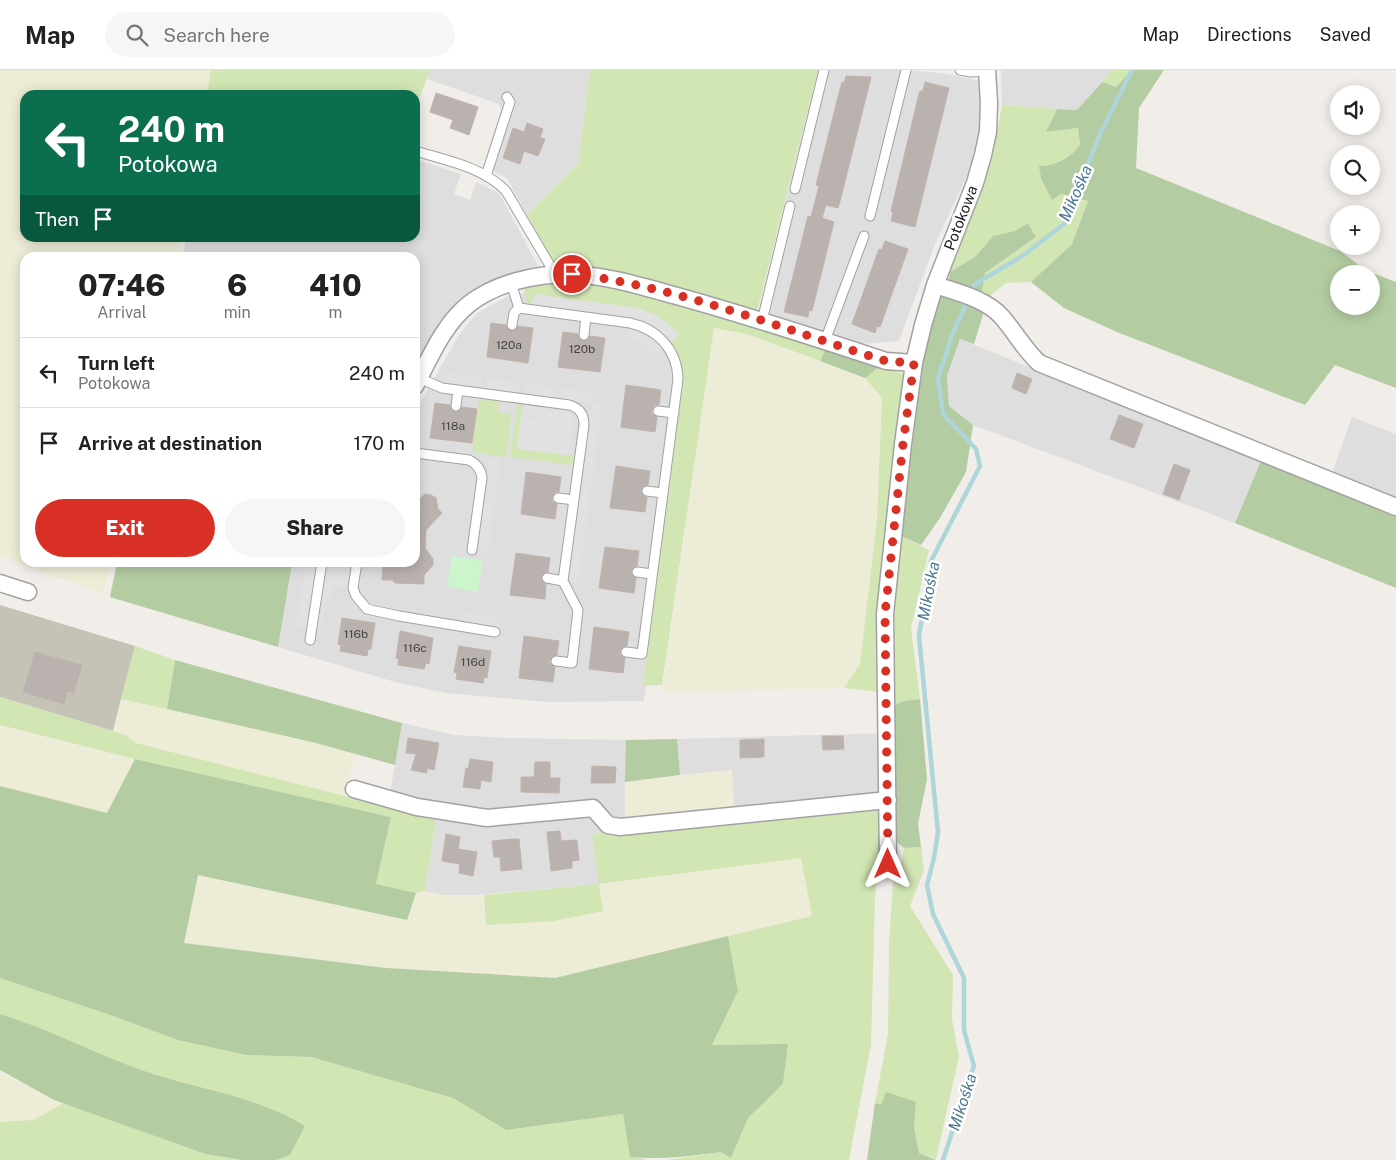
<!DOCTYPE html>
<html lang="en">
<head>
<meta charset="utf-8">
<style>
	body { margin:0; font-family:"Public Sans",sans-serif; background:#f6f6f6; color:#222; height:100vh; display:flex; flex-direction:column; font-size:19px; white-space:nowrap }
	* { box-sizing:border-box; margin:0 }
	p { font-size:16px; color:#767676 }
	.icon { flex:none; width:28px; height:28px; fill:none; stroke:currentColor; stroke-width:2; stroke-linecap:round; stroke-linejoin:round }
	.map { position:relative; flex:1; overflow:hidden }
	.details { position:absolute; left:20px; top:182px; width:400px; height:315px; display:flex; flex-direction:column; background:#fff; border-radius:15px; box-shadow:0 2px 12px #0003 }
	.details>* { flex:none }
	.hud { position:absolute; left:20px; top:20px; width:400px; height:152px; border-radius:15px; box-shadow:0 2px 12px #0003; background:#0b6e4f; color:#fff; overflow:hidden }
	.tools { position:absolute; left:1330px; top:15px; display:grid; gap:10px }
	.tools a { display:grid; place-items:center; width:50px; height:50px; border-radius:50%; background:#fff; box-shadow:0 2px 12px #0003; font-size:25px }
	.pin { position:absolute; display:grid; place-items:center; width:42px; height:42px; color:#fff; margin:-21px; border:2px solid #fff; border-radius:50%; box-shadow:0 1px 5px #0007 }
	.me { position:absolute; width:55px; margin:-28px; rotate:0deg; stroke-linejoin:round; filter:drop-shadow(0 0 4px #0008) }
	.turn { display:flex; align-items:center; gap:18px; height:105px; padding:0 15px; font-size:22px }
	.turn .icon { width:65px; height:65px; stroke-width:2.5 }
	.turn b { display:block; font-size:35px; line-height:42px }
	.then { display:flex; align-items:center; height:48px; padding:0 15px; background:#0003; gap:10px; font-size:19px }
	.eta { display:flex; justify-content:space-evenly; align-items:center; height:85px; text-align:center }
	.eta b { font-size:30px; font-weight:800; line-height:35px }
	.button { display:flex; gap:10px; margin-top:auto; padding:10px 15px }
	.button a { flex:1; height:58px; border-radius:30px; background:#d93025; color:#fff; font-size:20px; font-weight:800; line-height:58px; text-align:center }
	.button a+a { background:#f6f6f6; color:#222 }
	ul { padding:0; list-style:none }
	li { display:flex; align-items:center; gap:15px; height:70px; padding:0 15px; border-top:1px solid #e0e0e0 }
	li div { flex:1 }
	li b { display:block; font-size:19px }
	li em { font-style:normal }
	header { display:flex; align-items:center; gap:30px; box-sizing:border-box; height:70px; padding:0 25px; background:#fff; border-bottom:1px solid #e0e0e0 }
	header strong { font-size:24px }
	nav { display:flex; gap:28px; margin-inline-start:auto; font-size:18px }
	.search { width:350px; height:45px; background:#f6f6f6; display:flex; align-items:center; gap:12px; box-sizing:border-box; padding:0 18px; border-radius:28px; color:#767676; font-size:19px }
	.map>svg:first-child { display:block }
	.residential { fill:#dfdede }
	.construction { fill:#c5c3b5 }
	.farmland { fill:#edecd6 }
	.grass { fill:#d2e6b4 }
	.forest { fill:#b3cca1; fill-rule:evenodd }
	.park { fill:#cdf5cb }
	.parking { fill:#e1e1e1 }
	.lines { fill:none; stroke-linecap:round; stroke-linejoin:round }
	.stream { stroke:#add5da; stroke-width:4.5 }
	.building { fill:#bab2ae; stroke:#c1b3ac }
	.service-casing { stroke:#a2a2a2; stroke-width:11 }
	.minor-casing { stroke:#a2a2a2; stroke-width:19 }
	.service { stroke:#fff; stroke-width:9 }
	.minor { stroke:#fff; stroke-width:16 }
	.route { stroke:#d93025; stroke-width:9; stroke-dasharray:0 16.2 }
	.labels { text-anchor:middle; stroke-width:5; stroke-linejoin:round; paint-order:stroke }
	.number-label { font-size:12px; fill:#474544 }
	.street-label { font-size:15px; fill:#212121; stroke:#fff }
	.water-label { font-size:16px; font-style:italic; fill:#4b7793; stroke:#fff }
</style>
</head>
<body>
<header>
<strong>Map</strong>
<div class="search"><svg class="icon" aria-label="search" viewBox="0 0 24 24"><circle cx="10" cy="10" r="6"/><path d="M15 15l6 6"/></svg>Search here</div>
<nav><a>Map</a><a>Directions</a><a>Saved</a></nav>
</header>
<div class="map">
<svg width="1396" height="1090" viewBox="0 0 1396 1090">
	<rect width="100%" height="100%" fill="#f1ede9"/>
	<path class="residential" d="M430,0H590L578,94L527,145L507,108L483,96L501,40L499,34L427,9Z
		M818,0H905L941,3L980,11V53L973,93L935,174L899,271L862,274L758,242Z
		M1001,0H1112L1077,40L1002,35Z
		M415,89L461,104L454,124L470,130L476,112L499,123L538,196L491,210L459,229L440,251L415,297V188L183,187L186,168H415Z
		M546,217L694,251L644,631L548,632L446,623L395,612L110,527L117,493L415,492V342L459,265L477,243L506,227Z
		M960,269L1261,391L1235,453L973,355L949,336L947,306Z
		M1352,347L1396,364V432L1331,406Z
		M402,653L454,665L509,668L626,670V762L599,814L465,826L441,825L425,821L438,736L390,724Z
		M885,663L883,726L734,741L732,700L680,705L677,669Z"/>
	<path class="construction" d="M0,535L135,576L113,661L0,627Z"/>
	<path class="farmland" d="M0,0H211L207,25H25V168H180L176,187L25,188V492L110,493L104,520L100,523L0,486Z
		M714,258L747,264L865,308L882,328L877,450L860,594L844,618L662,622Z
		M121,629L316,673L356,684L344,726L136,673L126,665L113,661Z
		M0,655L135,689L107,743L0,716Z
		M732,700L734,741L625,750V712Z
		M802,788L812,846L555,908L386,898L184,873L198,805L407,850L416,823L425,821L441,825H484L486,855L603,841L599,814Z
		M0,1002L54,1030L64,1033L33,1050L0,1052Z"/>
	<path class="grass" d="M211,0H430L415,40V25H215L207,23Z
		M590,0H818L757,242L557,200L527,145L578,94Z
		M1112,0H1132L1116,17L1102,12Z
		M1002,35L1057,39L1046,62L1078,58L1080,75C1068,89 1058,96 1039,96L1062,124L1088,131L1072,174L1031,212L1006,213L990,226L982,223L985,203L1036,167L1028,153L1015,161L993,166L975,187L950,202L964,153L994,78Z
		M545,211L593,212L650,225L826,278L820,291L747,264L714,258L662,615L643,616L683,314C684,298 680,285 671,272L680,265L672,257L658,246L636,238L534,224L532,235L528,234L524,222L525,214Z
		M880,296L907,305L879,622L844,618L860,594L877,450L882,328L865,308Z
		M479,329L499,331L498,342L511,344L507,387L472,382Z
		M517,334L523,335L517,379L574,386L573,395L510,387Z
		M901,466L929,480L911,558L920,629L904,631L893,636V536Z
		M135,576L175,590L167,639L121,629Z
		M0,627L113,661L126,665L136,673L436,749L425,821L416,823L376,814L391,747L135,689L0,655Z
		M882,736L875,827L871,975L849,1090H667L721,1082L731,1088L748,1048L783,1014L788,974L712,975L738,921L728,866L812,846L801,788L599,814L603,841L554,851L486,855L484,825L599,814L592,764L707,755Z
		M921,777L924,800L910,836L953,905L952,949L959,987L936,1089L919,1083L914,1057L916,1032L881,1036L875,1033L888,964L889,873L894,798L901,796L904,778Z
		M0,908L113,946L178,970L246,985L311,987L453,1028L506,1060L623,1044L630,1086L648,1090H276L290,1085L304,1056C258,1027 204,1020 153,1004C101,987 53,960 0,944Z
		M64,1033L204,1084L242,1090H0V1052L33,1050Z"/>
	<path class="forest" d="M1132,0H1164L1139,38L1136,98L1340,181L1367,201L1396,212V318L1335,295L1305,335L1117,262L1064,238L1031,212L1072,174L1088,131L1062,124L1052,130L1041,108L1039,96C1056,96 1069,89 1080,75L1078,58L1046,62L1057,39L1077,40L1102,12L1116,17ZM1339,204H1371V236H1339Z
		M1028,153L1036,167L985,203L982,223L948,213L950,202L975,187L993,166L1015,161Z
		M942,224L985,238L974,274L960,269L947,306L949,336L973,355L966,402L940,448L921,475L901,466L925,274Z
		M826,278L880,296L865,308L820,291Z
		M1261,391L1396,444V518L1235,453Z
		M117,493H292L278,577L110,527Z
		M175,590L402,653L395,695L316,673L167,639Z
		M920,629L927,709L918,754L921,777L904,778L894,770L893,636L904,631Z
		M677,669L680,705L625,712L626,670Z
		M135,689L391,747L376,814L416,823L407,850L198,805L184,873L386,898L555,908L728,866L738,921L712,975L788,974L783,1014L748,1048L731,1088L721,1082C690,1086 661,1090 630,1087L623,1044L506,1060L453,1028L311,987L246,985L178,970L113,946L0,908V716L107,743Z
		M0,944C53,960 101,987 153,1004C204,1020 258,1027 305,1056L290,1085L276,1090H242L205,1084L54,1030L0,1000Z
		M886,1022L916,1032L914,1057L919,1083L936,1090H867L875,1033L881,1035Z"/>
	<path class="park" d="M452,486L483,491L478,522L447,516Z"/>
	<path class="parking" d="M534,224L636,238L658,246L672,257L680,265L671,272L652,255L633,248L532,235Z
		M631,259L650,266L663,278L654,285L643,274L629,269Z
		M444,302L482,308L480,318L443,313Z
		M486,308L520,313L519,323L485,319Z
		M525,313L555,318L554,328L524,324Z
		M560,318L593,323L592,333L602,335L579,510L569,509L592,333L559,329Z
		M523,335L571,342L574,343L573,352L521,345Z
		M521,347L573,354L569,385L517,379Z
		M490,388L500,389L488,482L478,480Z
		M306,493H351L347,518L334,515L331,530H326L321,561L296,556Z
		M464,542L498,549L496,559L462,553Z"/>
	<g class="lines">
		<path class="stream" d="M971,223L975,214L1021,187L1064,154L1100,64L1132,0
			M943,1090L974,996L964,960V908L933,844L927,815L934,788L938,762L919,566L931,491L980,396L976,379L943,344L938,309L952,265L968,230"/>
	</g>
	<path class="building" d="M846,6L871,7L840,131L838,138L826,135L822,148L834,152L812,241L809,240L808,247L784,242L808,146L811,147L819,116L816,115L838,27L842,12L844,13Z
		M925,12L949,18L915,157L891,151L893,142L891,141L918,28L920,21H923Z
		M436,23L478,37L469,65L450,58L453,50L430,42Z
		M527,53L543,59L540,68L545,69L538,86L524,81L520,94L503,88L513,58L524,62Z
		M885,171L908,179L880,257L877,256L875,263L852,254L879,179L882,180Z
		M491,253L506,255L508,259L511,261L518,256L533,258L528,293L487,287Z
		M563,262L578,264L579,268L583,271L587,270L590,266L605,268L600,302L558,297Z
		M1017,303L1032,309L1026,324L1012,318Z
		M626,315L661,320L659,335H655L652,340V344L657,347L655,362L621,357Z
		M435,333L450,335L452,341L456,342L462,337L477,339L472,373L430,368Z
		M1119,345L1143,354L1134,378L1110,369Z
		M1174,394L1190,400L1179,430L1163,424Z
		M616,396L650,401L648,415L642,417L641,421L643,426L647,427L645,442L610,438Z
		M526,402L561,407L559,422H555L552,427V431L557,434L555,449L521,444Z
		M425,424L431,425L436,428L438,439L442,443L426,460L425,478L433,489V495L424,505V514L395,513L392,510H382L383,492H415V433Z
		M605,477L639,481L637,496L632,498L631,502L636,508L634,523L599,518Z
		M516,483L550,488L548,502L543,504L541,507L543,512L546,514L545,529L510,525Z
		M342,548L375,553L371,579H368L367,586L340,581L341,575L338,574Z
		M594,557L629,562L627,576H623L620,581V585L625,588L623,603L589,599Z
		M400,561L433,568L429,594L426,593L424,599L398,595L399,589L396,588Z
		M524,566L559,571L557,585L550,590V594L555,597L553,612L519,608Z
		M459,576L491,581L487,608L484,607L483,613L456,609L457,603L454,602Z
		M35,582L82,595L74,623L67,621L64,634L23,622Z
		M822,666H843L844,679L823,680Z
		M408,668L439,673L434,700L427,698V703L411,700L416,684L406,683Z
		M764,669V687L740,688V670Z
		M470,689L493,692L491,712L481,710L480,719L463,717L466,698L468,699Z
		M535,692H550V708H560L559,723L521,722V707H534Z
		M592,696L616,697L615,713H591Z
		M560,761L561,771L577,770L579,790L572,791V798L551,801L547,762Z
		M446,764L460,767L458,779L477,782L473,806L459,803L460,794L442,791Z
		M512,769H519L522,799L501,801L500,787H494L492,771Z"/>
	<g class="lines">
		<g class="service-casing">
			<path id="service" d="M960,0L971,2L987,1
				M415,81C445,90 483,97 506,121L555,204
				M486,106L510,32L507,27
				M795,119L824,0
				M870,146L906,0
				M511,213L519,238L630,253C658,259 677,280 678,309L642,584L626,582
				M762,251L790,136
				M512,255L514,243L519,238
				M584,265L586,247
				M825,271L864,166
				M419,308L442,318L569,335C580,338 584,344 584,355L563,511L578,540L572,593L556,591
				M456,336L458,320
				M658,341L674,343
				M415,383L469,390C477,394 481,399 482,408L472,480
				M647,421L663,423
				M558,428L574,430
				M357,492L353,518L356,526L367,539L399,546L495,562
				M637,502L652,504
				M547,508L563,511
				M310,570L322,492"/>
		</g>
		<g class="minor-casing">
			<path id="minor" d="M935,215C957,222 986,229 1002,247C1015,262 1024,279 1039,293L1396,437
				M415,316C430,288 443,255 469,234C496,213 535,204 569,204C608,205 647,218 684,228C752,247 819,269 886,291L914,293
				M0,513L28,522
				M354,719L417,737L487,748L593,738L608,755L620,757L888,730
				M888,794L885,544L903,374L914,293L923,255L935,215L975,113L983,85L988,62L989,33L987,0"/>
		</g>
		<use href="#service" class="service"/>
		<use href="#minor" class="minor"/>
	</g>
	<g class="lines">
		<path class="route" d="M572,204C676,216 786,260 886,291L914,293L903,374L885,544L888,794"/>
	</g>
	<g class="labels">
		<g class="number-label">
			<text x="509" y="279">120a</text>
			<text x="582" y="283">120b</text>
			<text x="453" y="360">118a</text>
			<text x="356" y="568">116b</text>
			<text x="415" y="582">116c</text>
			<text x="473" y="596">116d</text>
		</g>
		<g class="street-label">
			<text transform="translate(961 148) rotate(-69)" y="5">Potokowa</text>
		</g>
		<g class="water-label">
			<text transform="translate(1075 123) rotate(-66)" y="6">Mikośka</text>
			<text transform="translate(928 521) rotate(-79)" y="6">Mikośka</text>
			<text transform="translate(962 1032) rotate(-72)" y="6">Mikośka</text>
		</g>
	</g>
</svg>
<div class="tools">
<a><svg class="icon" aria-label="sound" viewBox="0 0 24 24"><path d="M4 9h4l5-4v14l-5-4H4zM17 9q2 3 0 6"/></svg></a>
<a><svg class="icon" aria-label="search" viewBox="0 0 24 24"><circle cx="10" cy="10" r="6"/><path d="M15 15l6 6"/></svg></a>
<a>+</a>
<a>−</a>
</div>
<div class="pin" style="left:572px;top:204px;background:#d93025"><svg class="icon" aria-label="arrive" viewBox="0 0 24 24"><path d="M6 21V4h12l-3 4 3 4H6"/></svg></div>
<svg class="me" style="left:888px;top:794px" viewBox="-20 -20 40 40"><path d="M0-17L14 15 0 8-14 15z" fill="#d93025" stroke="#fff" stroke-width="4"/></svg>
<div class="hud">
<div class="turn"><svg class="icon" aria-label="left" viewBox="0 0 24 24"><path d="M17 20v-9H6M10 6l-5 5 5 5"/></svg><div><b>240 m</b>Potokowa</div></div>
<div class="then">Then<svg class="icon" aria-label="arrive" viewBox="0 0 24 24"><path d="M6 21V4h12l-3 4 3 4H6"/></svg></div>
</div>
<section class="details">
<div class="eta">
<div><b>07:46</b><p>Arrival</p></div>
<div><b>6</b><p>min</p></div>
<div><b>410</b><p>m</p></div>
</div>
<ul>
<li><svg class="icon" aria-label="left" viewBox="0 0 24 24"><path d="M17 20v-9H6M10 6l-5 5 5 5"/></svg><div><b>Turn left</b><p>Potokowa</p></div><em>240 m</em></li>
<li><svg class="icon" aria-label="arrive" viewBox="0 0 24 24"><path d="M6 21V4h12l-3 4 3 4H6"/></svg><div><b>Arrive at destination</b></div><em>170 m</em></li>
</ul>
<div class="button"><a>Exit</a><a>Share</a></div>
</section>
</div>
</body>
</html>
